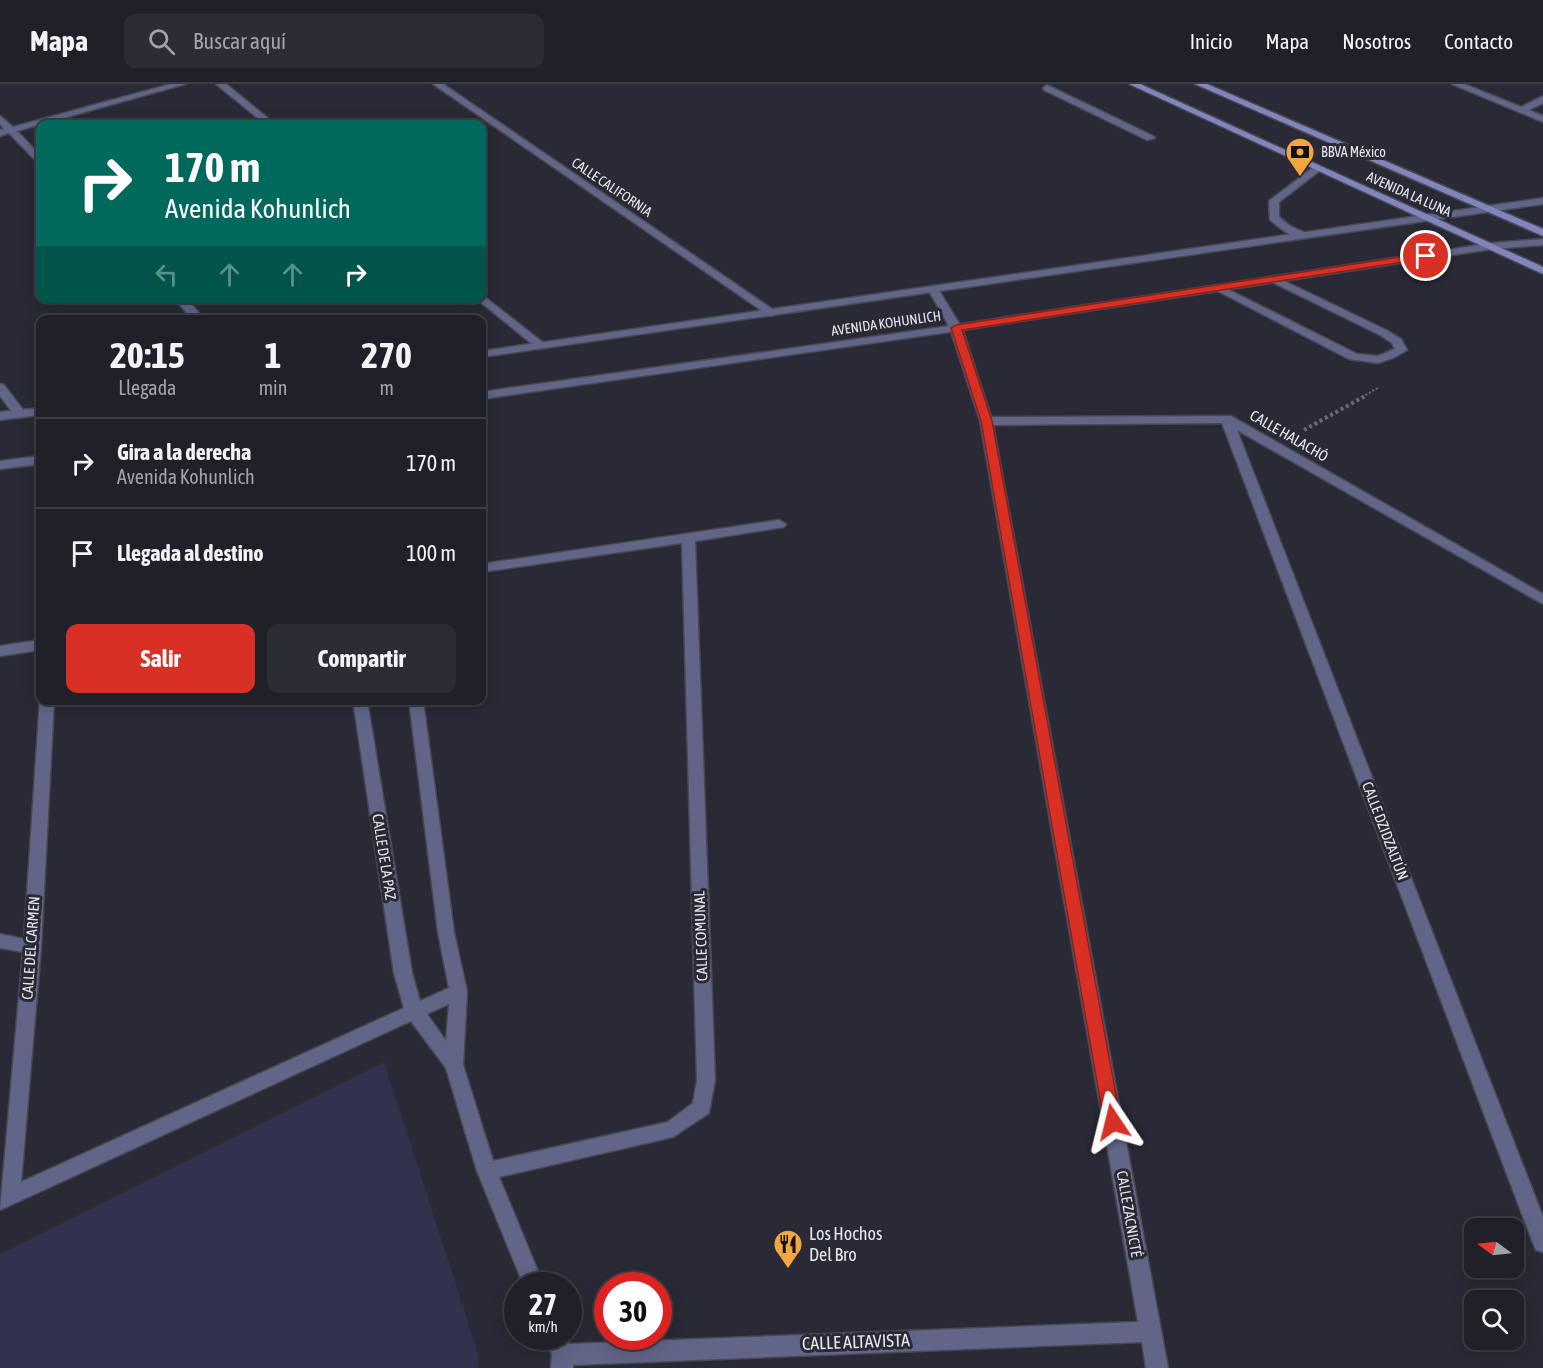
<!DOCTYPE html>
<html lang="es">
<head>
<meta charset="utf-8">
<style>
	body { margin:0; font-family:"Asap Condensed",sans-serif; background:#2c2d34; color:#f1f3f6; height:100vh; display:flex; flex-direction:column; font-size:22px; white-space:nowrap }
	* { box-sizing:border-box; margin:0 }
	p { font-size:20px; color:#a1a3a8 }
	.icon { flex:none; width:33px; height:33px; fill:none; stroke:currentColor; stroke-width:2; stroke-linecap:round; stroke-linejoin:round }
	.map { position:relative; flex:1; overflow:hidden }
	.panel { position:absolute; left:36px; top:231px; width:450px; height:390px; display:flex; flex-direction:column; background:#1f2028; border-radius:12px; box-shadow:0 3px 15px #0003,0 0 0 2px #3c3e45 }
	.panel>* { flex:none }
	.guide { position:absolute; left:36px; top:36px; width:450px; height:183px; border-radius:12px; box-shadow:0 3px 15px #0003,0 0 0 2px #3c3e45; background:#00695c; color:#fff; overflow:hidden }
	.needle { width:39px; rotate:285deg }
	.tools { position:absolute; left:1464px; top:1134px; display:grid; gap:12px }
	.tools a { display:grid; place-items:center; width:60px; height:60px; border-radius:12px; background:#1f2028; box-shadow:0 3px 15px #0003,0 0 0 2px #3c3e45; font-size:30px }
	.speed { position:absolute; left:504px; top:1188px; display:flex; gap:12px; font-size:30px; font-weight:700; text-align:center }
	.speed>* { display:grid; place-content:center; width:78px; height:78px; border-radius:50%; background:#1f2028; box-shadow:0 3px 15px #0003,0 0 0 2px #3c3e45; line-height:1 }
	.speed small { font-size:15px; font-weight:400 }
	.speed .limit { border:9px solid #d22; background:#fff; color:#111 }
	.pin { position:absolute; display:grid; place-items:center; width:51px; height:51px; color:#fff; margin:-26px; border:3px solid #fff; border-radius:50%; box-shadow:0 2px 6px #0007 }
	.me { position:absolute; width:66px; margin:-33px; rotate:350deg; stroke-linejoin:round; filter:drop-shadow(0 0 4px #0008) }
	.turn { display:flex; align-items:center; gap:21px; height:126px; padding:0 30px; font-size:27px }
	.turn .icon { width:78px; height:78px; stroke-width:2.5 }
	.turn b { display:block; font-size:42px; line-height:51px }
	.lanes { display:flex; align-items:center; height:57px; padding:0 30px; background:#0003; justify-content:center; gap:30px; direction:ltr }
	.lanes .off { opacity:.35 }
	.eta { display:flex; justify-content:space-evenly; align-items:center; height:102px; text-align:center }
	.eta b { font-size:36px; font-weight:700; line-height:42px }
	.action { display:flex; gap:12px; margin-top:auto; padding:12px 30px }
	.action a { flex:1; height:69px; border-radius:12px; background:#d93025; color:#fff; font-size:24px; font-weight:700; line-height:69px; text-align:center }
	.action a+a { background:#2c2d34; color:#f1f3f6 }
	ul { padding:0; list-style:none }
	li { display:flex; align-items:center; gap:18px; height:90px; padding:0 30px; border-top:2px solid #3c3e45 }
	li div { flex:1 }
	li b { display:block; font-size:22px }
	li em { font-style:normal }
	header { display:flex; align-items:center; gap:36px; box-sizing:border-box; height:84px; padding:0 30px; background:#1f2028; border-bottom:2px solid #3c3e45 }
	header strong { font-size:28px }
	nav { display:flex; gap:33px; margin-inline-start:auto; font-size:21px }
	.search { width:420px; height:54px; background:#2c2d34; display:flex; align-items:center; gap:15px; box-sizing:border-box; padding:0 21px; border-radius:12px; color:#a1a3a8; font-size:22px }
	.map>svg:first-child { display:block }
	.green { fill:#31334e }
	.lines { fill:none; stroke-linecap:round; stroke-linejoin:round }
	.service-casing { stroke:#474853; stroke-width:3 }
	.minor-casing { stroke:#474853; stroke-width:3 }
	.tertiary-casing { stroke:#474853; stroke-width:3 }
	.secondary-casing { stroke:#474853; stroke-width:3 }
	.path-far1 { stroke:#696a74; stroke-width:2; stroke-dasharray:2 2; stroke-linecap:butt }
	.path { stroke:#696a74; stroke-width:4; stroke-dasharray:3 3; stroke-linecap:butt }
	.service { fill:#626587; fill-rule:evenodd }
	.minor { fill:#626587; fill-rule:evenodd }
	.tertiary { fill:#626587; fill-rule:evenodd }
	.secondary { fill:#8185bb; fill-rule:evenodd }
	.route { fill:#d93025; stroke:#8d1f18; stroke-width:1.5 }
	.labels { text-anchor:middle; stroke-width:6; stroke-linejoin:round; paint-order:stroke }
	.far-poi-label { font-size:14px; fill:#e6e7ee; stroke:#292a35; text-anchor:start }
	.far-street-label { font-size:14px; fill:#e6e7ee; stroke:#292a35 }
	.street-label { font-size:15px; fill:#e6e7ee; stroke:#292a35 }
	.near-poi-label { font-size:18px; fill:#e6e7ee; stroke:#292a35; text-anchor:start }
	.near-street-label { font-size:18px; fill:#e6e7ee; stroke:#292a35 }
</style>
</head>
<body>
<header>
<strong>Mapa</strong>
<div class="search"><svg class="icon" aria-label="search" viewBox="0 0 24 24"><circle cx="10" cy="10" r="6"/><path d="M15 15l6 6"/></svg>Buscar aquí</div>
<nav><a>Inicio</a><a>Mapa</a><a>Nosotros</a><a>Contacto</a></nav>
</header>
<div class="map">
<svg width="1543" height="1284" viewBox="0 0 1543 1284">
	<rect width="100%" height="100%" fill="#292a35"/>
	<path class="green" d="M384,978L479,1272L478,1284H0V1170Z"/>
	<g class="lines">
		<g class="service-casing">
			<path id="service" d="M1047,1L1153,52L1155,54L1147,56L1044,6L1043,4Z
				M1315,82L1323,84L1279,118V133L1290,142L1306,149V153C1292,155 1280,144 1270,136L1269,117Z
				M1274,192L1388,247L1401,255L1407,266L1393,274L1378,279L1349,275L1212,204L1217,201L1221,202L1357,270L1378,272L1395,265L1392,259L1380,251L1270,197V193Z"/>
		</g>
		<g class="minor-casing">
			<path id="minor" d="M171,0H185L17,47L40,71V79L37,78L9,49L0,52V46L4,45L0,40V32L13,43Z
				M216,0H226L275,40H265Z
				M433,0H443L778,229L772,232L768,231Z
				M1452,0H1464L1521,23L1543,12V19L1529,26L1543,32V38Z
				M933,202L938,205L962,244L991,333L1231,332L1543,510V520L1237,346L1543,1133V1168L1536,1166L1533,1159L1222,339L993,341L1168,1284H1146L1142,1258L573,1281V1284H551L552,1271L545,1252H566L569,1260L1138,1238L980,337L950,244L928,205Z
				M482,211L545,260V264H537L478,216L477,214H482Z
				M174,214H186L205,236H193Z
				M0,300L4,301L24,327V333H16L0,312Z
				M779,436L786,440L784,443L695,457L715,996L709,1029L673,1053L499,1093L544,1202H524L477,1087L446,984L411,937L0,1126L23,868L0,864V850L24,855L40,615V616H54L41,863L21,1098L404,924L394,889L353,616H367L412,889L420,917L449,904L438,848L409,616H423L454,848L467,908L463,981L493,1077L668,1038L693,1019L697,996L682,459L482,488V480ZM449,920L446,957L427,930Z
				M40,556V566L0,572V562Z"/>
		</g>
		<g class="tertiary-casing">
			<path id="tertiary" d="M1543,114V120L482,273V267Z
				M1543,155V161L1492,165L956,247L482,315V308L956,241L1492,159Z
				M40,324V331L0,336V328Z
				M40,372V380L0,385V377Z"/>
		</g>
		<g class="secondary-casing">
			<path id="secondary" d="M1129,0H1140L1543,183V190Z
				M1195,0H1207L1543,145V152Z"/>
		</g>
		<path class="path-far1" d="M1362,313L1378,304"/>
		<path class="path" d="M1304,346L1365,312"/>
		<use href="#service" class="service"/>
		<use href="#minor" class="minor"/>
		<use href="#tertiary" class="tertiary"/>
		<use href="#secondary" class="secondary"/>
	</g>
	<path class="route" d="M1426,169L1431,172L1430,174L962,246L992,337L1121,1038L1119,1043L1113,1045L1107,1043L1104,1038L981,337L951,244L956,241Z"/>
	<defs>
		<g id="bank-pin" transform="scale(1.5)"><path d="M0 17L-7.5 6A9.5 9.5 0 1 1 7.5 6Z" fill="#f1a640" stroke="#292a35"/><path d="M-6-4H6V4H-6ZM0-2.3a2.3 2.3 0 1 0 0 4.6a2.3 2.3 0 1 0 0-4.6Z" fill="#111"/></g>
		<g id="restaurant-pin" transform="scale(1.5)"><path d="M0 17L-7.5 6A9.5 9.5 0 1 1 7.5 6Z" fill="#f1a640" stroke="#292a35"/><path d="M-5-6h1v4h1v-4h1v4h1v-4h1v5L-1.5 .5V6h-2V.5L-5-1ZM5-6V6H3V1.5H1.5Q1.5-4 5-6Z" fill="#111"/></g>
	</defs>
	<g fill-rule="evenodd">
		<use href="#bank-pin" x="1300" y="68"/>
		<use href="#restaurant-pin" x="788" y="1160"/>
	</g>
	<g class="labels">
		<g class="far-poi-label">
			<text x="1321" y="73">BBVA México</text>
		</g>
		<g class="far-street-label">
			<text transform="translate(612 103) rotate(34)" y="5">CALLE CALIFORNIA</text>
			<text transform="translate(1409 110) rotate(24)" y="5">AVENIDA LA LUNA</text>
			<text transform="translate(886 239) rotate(-8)" y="5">AVENIDA KOHUNLICH</text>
		</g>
		<g class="street-label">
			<text transform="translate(1289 352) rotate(30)" y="5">CALLE HALACHÓ</text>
			<text transform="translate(1385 747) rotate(69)" y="5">CALLE DZIDZALTÚN</text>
			<text transform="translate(384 773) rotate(81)" y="5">CALLE DE LA PAZ</text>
			<text transform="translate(701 852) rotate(-92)" y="5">CALLE COMUNAL</text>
			<text transform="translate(31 864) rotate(-86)" y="5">CALLE DEL CARMEN</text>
			<text transform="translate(1129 1130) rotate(80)" y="5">CALLE ZACNICTÉ</text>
		</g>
		<g class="near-poi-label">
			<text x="809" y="1156">Los Hochos<tspan x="809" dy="21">Del Bro</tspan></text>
		</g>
		<g class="near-street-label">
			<text transform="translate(856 1258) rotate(-2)" y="6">CALLE ALTAVISTA</text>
		</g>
	</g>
</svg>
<div class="tools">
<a><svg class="needle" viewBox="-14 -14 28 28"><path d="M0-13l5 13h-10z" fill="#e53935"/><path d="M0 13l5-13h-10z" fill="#a1a3a8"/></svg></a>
<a><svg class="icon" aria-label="search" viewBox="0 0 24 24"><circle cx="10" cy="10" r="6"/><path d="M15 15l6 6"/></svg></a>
</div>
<div class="speed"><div>27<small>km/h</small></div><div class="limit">30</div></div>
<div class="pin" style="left:1426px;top:172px;background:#d93025"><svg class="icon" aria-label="arrive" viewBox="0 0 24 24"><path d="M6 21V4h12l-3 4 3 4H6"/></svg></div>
<svg class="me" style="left:1113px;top:1038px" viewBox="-20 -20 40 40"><path d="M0-17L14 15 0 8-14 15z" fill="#d93025" stroke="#fff" stroke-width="4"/></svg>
<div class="guide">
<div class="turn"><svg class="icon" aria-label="right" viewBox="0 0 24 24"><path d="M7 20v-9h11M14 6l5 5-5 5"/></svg><div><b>170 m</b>Avenida Kohunlich</div></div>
<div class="lanes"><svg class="icon off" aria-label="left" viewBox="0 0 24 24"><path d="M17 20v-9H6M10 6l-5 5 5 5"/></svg><svg class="icon off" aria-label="ahead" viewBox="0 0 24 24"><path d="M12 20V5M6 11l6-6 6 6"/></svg><svg class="icon off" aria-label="ahead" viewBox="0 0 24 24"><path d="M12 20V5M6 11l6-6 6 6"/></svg><svg class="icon" aria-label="right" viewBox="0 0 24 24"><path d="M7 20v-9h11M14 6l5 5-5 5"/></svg></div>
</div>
<section class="panel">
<div class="eta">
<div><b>20:15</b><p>Llegada</p></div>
<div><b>1</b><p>min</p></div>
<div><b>270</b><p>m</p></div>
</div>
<ul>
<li><svg class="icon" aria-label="right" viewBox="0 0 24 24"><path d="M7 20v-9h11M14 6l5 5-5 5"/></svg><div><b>Gira a la derecha</b><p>Avenida Kohunlich</p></div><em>170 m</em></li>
<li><svg class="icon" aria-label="arrive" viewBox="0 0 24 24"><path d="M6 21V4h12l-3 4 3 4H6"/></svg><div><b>Llegada al destino</b></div><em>100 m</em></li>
</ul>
<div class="action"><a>Salir</a><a>Compartir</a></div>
</section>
</div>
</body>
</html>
